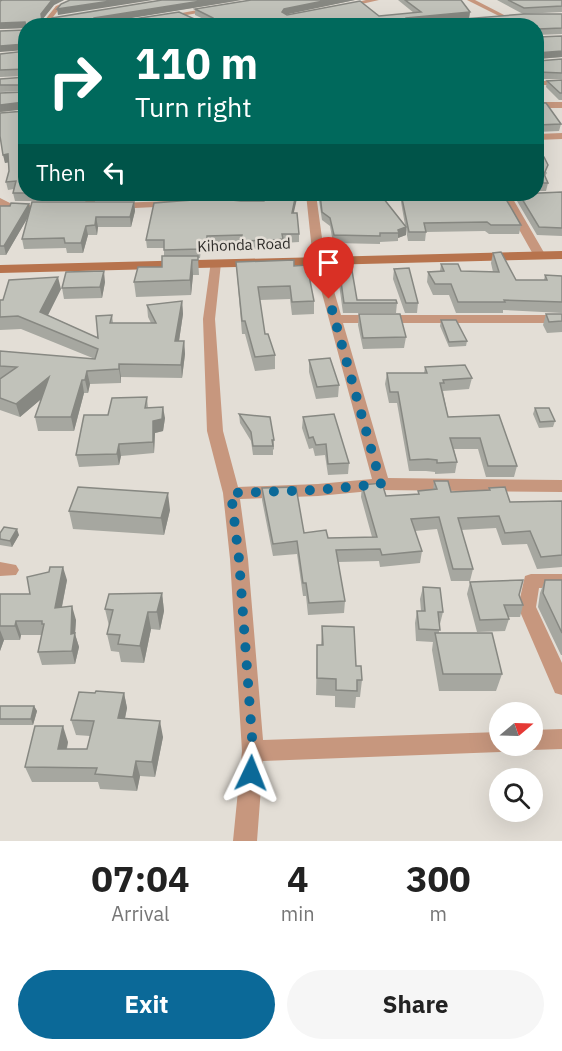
<!DOCTYPE html>
<html lang="en">
<head>
<meta charset="utf-8">
<style>
	body { margin:0; font-family:"IBM Plex Sans",sans-serif; background:#f6f6f6; color:#222; height:100vh; display:flex; flex-direction:column; font-size:22px; white-space:nowrap }
	* { box-sizing:border-box; margin:0 }
	p { font-size:20px; color:#767676 }
	.icon { flex:none; width:33px; height:33px; fill:none; stroke:currentColor; stroke-width:2; stroke-linecap:round; stroke-linejoin:round }
	.map { position:relative; height:841px; overflow:hidden }
	.panel { display:flex; flex-direction:column; background:#fff; flex:1 }
	.panel>* { flex:none }
	.guide { position:absolute; left:18px; top:18px; width:526px; height:183px; border-radius:24px; box-shadow:0 6px 24px #0002; background:#00695c; color:#fff; overflow:hidden }
	.needle { width:39px; rotate:71deg }
	.buttons { position:absolute; left:489px; top:702px; display:grid; gap:12px }
	.buttons a { display:grid; place-items:center; width:54px; height:54px; border-radius:50%; background:#fff; box-shadow:0 6px 24px #0002; font-size:30px }
	.pin { position:absolute; display:grid; place-items:center; width:51px; height:51px; color:#fff; margin:-62px -26px; border-radius:50% 50% 50% 0; rotate:-45deg; box-shadow:0 0 6px #0007 }
	.pin .icon { rotate:45deg }
	.me { position:absolute; width:66px; margin:-33px; rotate:2deg; stroke-linejoin:round; filter:drop-shadow(0 0 4px #0008) }
	.turn { display:flex; align-items:center; gap:21px; height:126px; padding:0 18px; font-size:27px }
	.turn .icon { width:78px; height:78px; stroke-width:2.5 }
	.turn b { display:block; font-size:42px; line-height:51px }
	.then { display:flex; align-items:center; height:57px; padding:0 18px; background:#0003; gap:12px; font-size:22px }
	.eta { display:flex; justify-content:space-evenly; align-items:center; height:102px; text-align:center }
	.eta b { font-size:36px; font-weight:800; line-height:42px }
	.cta { display:flex; gap:12px; margin-top:auto; padding:12px 18px }
	.cta a { flex:1; height:69px; border-radius:36px; background:#0b6998; color:#fff; font-size:24px; font-weight:800; line-height:69px; text-align:center }
	.cta a+a { background:#f6f6f6; color:#222 }
	.map>svg:first-child { display:block }
	.lines { fill:none; stroke-linecap:round; stroke-linejoin:round }
	.street { fill:#c7977e; fill-rule:evenodd }
	.secondary { fill:#b7734d; fill-rule:evenodd }
	.wall { fill:#a6a7a0 }
	.shaded-wall { fill:#878882 }
	.building { fill:#c1c2ba; stroke:#878882; stroke-width:1.5 }
	.route { stroke:#0b6998; stroke-width:10; stroke-dasharray:0 18 }
	.labels { text-anchor:middle; stroke-width:5; stroke-linejoin:round; paint-order:stroke }
	.far-street-label { font-size:15px; fill:#2e2c29; stroke:#e3ded6 }
</style>
</head>
<body>
<div class="map">
<svg width="562" height="841" viewBox="0 0 562 841">
	<rect width="100%" height="100%" fill="#e3ded6"/>
	<g class="lines">
		<path class="street" d="M70,0H79L60,8L50,21L51,26H45L44,21L56,6Z
			M366,0H379L344,8L341,6Z
			M467,0H475L508,17L503,18Z
			M214,7L216,10L163,19L160,17Z
			M537,81H562V85H537Z
			M537,102H562V108H537Z
			M562,133V139L537,140V134Z
			M562,193V199H513L546,256L540,259L534,256L502,199H483L478,196L481,194Z
			M86,194H96L94,208L85,206Z
			M306,194H316L325,260L341,315H562V323H343L388,478L562,480V492L381,490L318,496L240,499L248,559L263,740L500,732V746H509L508,749L500,752L263,761L257,841H233L242,751L230,559L223,493L207,431L203,319L211,261H219L221,263L215,319L223,431L238,487L318,484L372,479L313,260Z
			M371,194H420L425,197L420,200H383Z
			M0,198L10,203L28,204L33,207L28,210L3,208L0,206Z
			M172,201L177,204L176,206L115,209L110,206L115,203Z
			M0,562L16,565L19,570L16,575L0,576Z
			M531,574H562V588H539L536,607L562,663V695L555,693L518,607L525,576Z
			M562,729V749L532,750L524,747V746H532V730Z"/>
		<path class="secondary" d="M562,251V259L0,273V265Z"/>
	</g>
	<path class="wall" d="M2,0H64L54,5L42,20V21L50,22L242,0L104,22H210L195,15V9L251,0H355L286,14L287,15L379,16L414,13L398,0H461L470,12L469,18L425,22L562,14V34L537,35L538,37L562,36V57L537,59V26H26V28L0,29Z
		M497,0H562V12L523,14Z
		M26,51V76L0,77V54Z
		M562,59V79H537V60L538,61Z
		M26,77V109L0,112L25,91L0,92V79Z
		M562,80V100H559L546,87L547,81Z
		M537,103L561,124L559,131L537,132Z
		M0,136L68,194L65,201H15L13,193L14,189L8,190L6,182L9,171V162L5,163Z
		M537,157L547,173L545,176L548,183L546,191H537Z
		M562,192V236L537,235L517,201L518,194Z
		M187,194H231V195L187,198Z
		M298,194L293,213L299,234V242L283,243V247L273,249H242V243L207,244V249L201,250L200,258H198L199,275H193L191,295L136,297L134,282L162,267L164,256V248H147L146,240L232,200L241,201H264Z
		M318,194H380L405,225L401,202V194L521,225L519,234H489L485,231L426,232L425,241H408L406,230V235L398,238V241L380,242V244L333,243L330,226L322,220Z
		M134,202L135,211L131,227H98L97,235H88L83,253H67L66,248L24,249L22,239L28,217L6,255H0V206H10L29,204L30,209Z
		M493,253L516,280H544L545,275L562,276V313L503,310V313H456L449,295H433L427,282L428,272L440,271L441,264L461,271L493,272L491,263Z
		M236,262L294,266L314,301V314L292,315L290,299L260,300L265,334L275,355V369L255,371L245,334H242Z
		M339,267L357,300L397,303L396,313H343L338,277Z
		M394,269L418,303L417,313H405L393,279Z
		M105,282L102,298L64,299L62,288Z
		M61,289L48,315L98,338L112,315L113,323H151L148,317L147,305L182,301L183,314L179,341H184L185,354L182,378L121,377V383L90,384L88,393H84L74,431H38L35,417L41,399L20,417L0,410V351L95,359L21,329L0,330V300Z
		M359,314L406,337L404,348L363,349L358,325Z
		M546,314H562V332L547,333L543,325Z
		M441,320L467,341L466,346L449,347L440,326Z
		M309,360L339,385L338,397L316,399L309,372Z
		M425,367L472,378L469,389L443,391L448,417L499,415L517,466L514,477H486L478,449H454L457,462L455,473L435,474V472L426,471H409L397,403H389L385,384L387,373H424Z
		M147,397L148,408L165,418L163,431L155,433L154,453L121,456L119,465L79,467L76,455L108,415Z
		M535,408L555,421L553,427L539,428L533,414Z
		M239,414L274,440V449L273,450V455H253L251,441L240,423Z
		M303,417L349,463L348,474L328,475L325,455L315,456L313,448L309,449L302,428Z
		M434,481L451,492L489,491V488L510,502L562,501V567L537,569L527,544L502,545L496,528L461,530L473,569L470,581H451L437,529L415,531L422,551L420,563L380,567L379,561L338,562L345,601L344,613L308,615L306,596H303L297,554L273,556L262,500V488L304,533L328,538L372,537L361,497L362,485L386,496L418,494V491L433,490Z
		M170,510L164,535L73,529L69,511Z
		M0,533L19,535L12,547L0,545Z
		M67,580L62,607L76,620L75,634L79,647L75,664L42,665L38,652L42,635H21L20,640H4L0,651V594H30Z
		M545,580H562V655H561L538,607L540,593Z
		M470,582L519,595L523,605L520,617H508L509,619L505,631L477,632L467,594Z
		M423,587L443,612L440,624H439V633L502,674L496,691H439L432,650L433,642L416,641L415,623L417,611H421L420,599Z
		M162,593L164,611L160,630L151,629L144,663L121,662L119,652L111,651L107,634L109,626L105,609Z
		M322,626L356,666L362,680L360,697H356L355,708L335,707V696L316,695L317,645H321Z
		M95,693H124L127,708L125,718L163,737L155,777L140,776L137,791L100,789L98,782H32L25,767L68,742L67,749H87L90,736L76,735L71,720Z
		M0,706H34L37,711L33,725H0Z"/>
	<path class="shaded-wall" d="M52,0H64L54,5L42,20L43,26L41,14Z
		M117,0H153L58,15L57,9Z
		M207,0H242L95,24L92,20L94,18Z
		M328,0H355L284,15L282,12L284,9Z
		M470,12L469,18L406,24L404,20L406,18Z
		M25,22L26,28L0,29V23Z
		M25,44L26,50L0,52V46Z
		M562,51V57L537,59V53Z
		M24,102L26,109L0,112V105Z
		M8,154L10,162L5,163L3,155Z
		M64,194H68L65,201Z
		M296,194H298L292,221V213Z
		M134,202L135,211L131,227L130,217Z
		M29,204L31,212L6,255L4,246Z
		M96,217L98,227L97,235L95,225Z
		M86,226L88,235L83,253L81,243Z
		M406,227V235L398,238V230Z
		M283,239V247L273,249V240Z
		M192,260L193,275L191,295L190,280Z
		M104,271L105,282L102,298L100,287Z
		M58,277L61,289L43,325L40,312Z
		M182,301L183,314L177,354L175,341Z
		M184,341L185,354L182,378L181,365Z
		M119,364L121,377V383L119,369Z
		M87,371L90,384L88,393L85,380Z
		M49,377L52,390L20,417L16,404Z
		M82,380L84,393L74,431L71,417Z
		M163,407L165,418L163,431L155,433L154,453L153,442V421Z
		M119,444L121,456L119,465L117,454Z
		M168,493L170,510L164,535L161,518Z
		M17,529L19,535L12,547L10,541Z
		M63,567L67,580L59,621L55,608Z
		M162,593L164,611L160,630L157,612Z
		M72,606L76,620L75,634L79,647L75,664L72,651L71,634Z
		M148,612L151,629L144,663L140,646Z
		M16,621L21,635L20,640L15,626Z
		M0,630L4,640L0,651Z
		M124,693L127,708L122,733L118,718Z
		M34,706L37,711L33,725L31,719Z
		M160,721L163,737L155,777L152,762Z
		M63,726L68,742L63,764L58,749Z
		M136,761L140,776L137,791L133,777Z"/>
	<path class="building" d="M2,0H52L41,14L42,21L50,22L52,18L162,0H207L94,18L92,20L94,22H114L179,12L201,22H212L213,18L195,9L251,0H328L284,9L282,12L287,15L360,1L379,16L421,12L405,0H461L470,12L406,18L404,20L407,22H426L524,14H562V28L538,29L537,30V26H26L25,22L0,23V1Z
		M70,0H117L57,9L61,4Z
		M508,0H562V6L524,8Z
		M25,30H26V46L25,44L0,46V31Z
		M537,34L538,37L562,36V51L537,53Z
		M26,51V73L25,69L0,70V54Z
		M562,59V73L538,72L537,71V60L538,61Z
		M26,77V85H0V79Z
		M562,80V93H560L547,81Z
		M26,88V103L24,102L0,105V93L25,92Z
		M537,103H546L561,124L537,125Z
		M26,109V193H13L16,181L6,182L9,171L8,154L3,155L0,136V113L25,111Z
		M537,157H544L548,165L544,174L548,183H537Z
		M562,192V228L539,227L519,194Z
		M266,194H296L292,213H297L299,234H282L283,239L273,240L241,241L242,235L207,236V241H200V249L164,250V240H146L154,203L232,197V200L241,201H264Z
		M320,194H380L406,227L398,230L399,233H380V236L334,235L330,218L322,212Z
		M401,194H503L521,225H491L487,222L424,223L426,232H409Z
		M32,202H134L130,217H96L95,225L86,226L81,243H65L64,238L22,239Z
		M11,203L29,204L4,246H0V206H10Z
		M501,252L516,280H547L545,275L562,276V302L504,300L505,302H458L451,284H435L428,272L444,271L441,264H458L461,271L499,272L493,253Z
		M162,256H198V260H192L190,280L134,282L138,267H162Z
		M350,259L357,300H396L397,303H344L339,267Z
		M294,260V266L307,265L314,301L292,302L290,286L258,287L265,334H268L275,355L255,357L245,321H242L236,262Z
		M409,268L418,303H406L394,269Z
		M104,271L100,287L62,288L66,272Z
		M58,277L40,312L98,338L96,316L112,315L110,323H156L147,305L182,301L175,341H184L181,365L119,364V369L87,371L85,380H82L71,417H35L49,377L16,404L0,398V379L17,367L0,366V351L95,359L98,349L18,316L0,317V300H3L9,280Z
		M359,314H400L406,337L363,338Z
		M546,314H562V321L549,322Z
		M441,320H456L467,341L449,342Z
		M330,358L339,385L317,387L309,360Z
		M465,365L472,378L443,380L444,383H440L448,417L499,415L517,466H488L480,438H450L457,462L437,463V460L428,459L410,460L398,392H390L387,373H427L425,367Z
		M147,397L145,408L163,407L162,419L153,421V442L119,444L117,454L76,455L84,415H108L112,398Z
		M535,408H549L555,421L540,422Z
		M239,414L270,417L274,440H272L273,446H253L251,432Z
		M334,414L349,463L328,464L326,444L316,445L313,437L309,438L303,417Z
		M434,481H448L451,492L490,490L489,488L505,487L510,502L562,501V555L541,557L530,531L505,533L499,516L458,518L473,569H453L439,517L411,519L422,551L382,555L380,549L336,550L345,601L309,603L306,583H303L297,541L273,544L262,488L296,487L304,533L326,530L328,538L377,537L362,485L382,483L386,496L419,494L418,491L437,489Z
		M78,487L168,493L161,518L69,511Z
		M4,527L17,529L10,541L0,539V533Z
		M50,567H63L55,608L72,606L71,634L75,633L72,651L38,652L44,624H42V621H16L15,626H0V594H30L27,577L49,572Z
		M523,580L519,595L523,605H504L509,619L480,620L470,582Z
		M545,580H562V633L543,593Z
		M423,587L440,588L443,612H438L440,630L419,629L417,611H425Z
		M162,593L157,612H148L140,646L118,644L120,635L107,634L113,610L105,609L109,594Z
		M322,626L354,627L356,666H361L362,680H357V691L336,690V679L317,678V645H323Z
		M435,633H492L502,674H443Z
		M96,691L124,693L118,718L160,721L152,762L136,761L133,777L95,774L97,768L25,767L35,726H63L58,749H87L94,721L71,720L79,692L95,693Z
		M0,706H34L31,719H0Z"/>
	<g class="lines">
		<path class="route" d="M251,773L253,751L239,559L231,493L318,490L381,484L329,299"/>
	</g>
	<g class="labels">
		<g class="far-street-label">
			<text transform="translate(244 245) rotate(-2)" y="5">Kihonda Road</text>
		</g>
	</g>
</svg>
<div class="buttons">
<a><svg class="needle" viewBox="-14 -14 28 28"><path d="M0-13l5 13h-10z" fill="#e53935"/><path d="M0 13l5-13h-10z" fill="#767676"/></svg></a>
<a><svg class="icon" aria-label="search" viewBox="0 0 24 24"><circle cx="10" cy="10" r="6"/><path d="M15 15l6 6"/></svg></a>
</div>
<div class="pin" style="left:329px;top:299px;background:#d93025"><svg class="icon" aria-label="arrive" viewBox="0 0 24 24"><path d="M6 21V4h12l-3 4 3 4H6"/></svg></div>
<svg class="me" style="left:251px;top:773px" viewBox="-20 -20 40 40"><path d="M0-17L14 15 0 8-14 15z" fill="#0b6998" stroke="#fff" stroke-width="4"/></svg>
<div class="guide">
<div class="turn"><svg class="icon" aria-label="right" viewBox="0 0 24 24"><path d="M7 20v-9h11M14 6l5 5-5 5"/></svg><div><b>110 m</b>Turn right</div></div>
<div class="then">Then<svg class="icon" aria-label="left" viewBox="0 0 24 24"><path d="M17 20v-9H6M10 6l-5 5 5 5"/></svg></div>
</div>
</div>
<section class="panel">
<div class="eta">
<div><b>07:04</b><p>Arrival</p></div>
<div><b>4</b><p>min</p></div>
<div><b>300</b><p>m</p></div>
</div>
<div class="cta"><a>Exit</a><a>Share</a></div>
</section>
</body>
</html>
